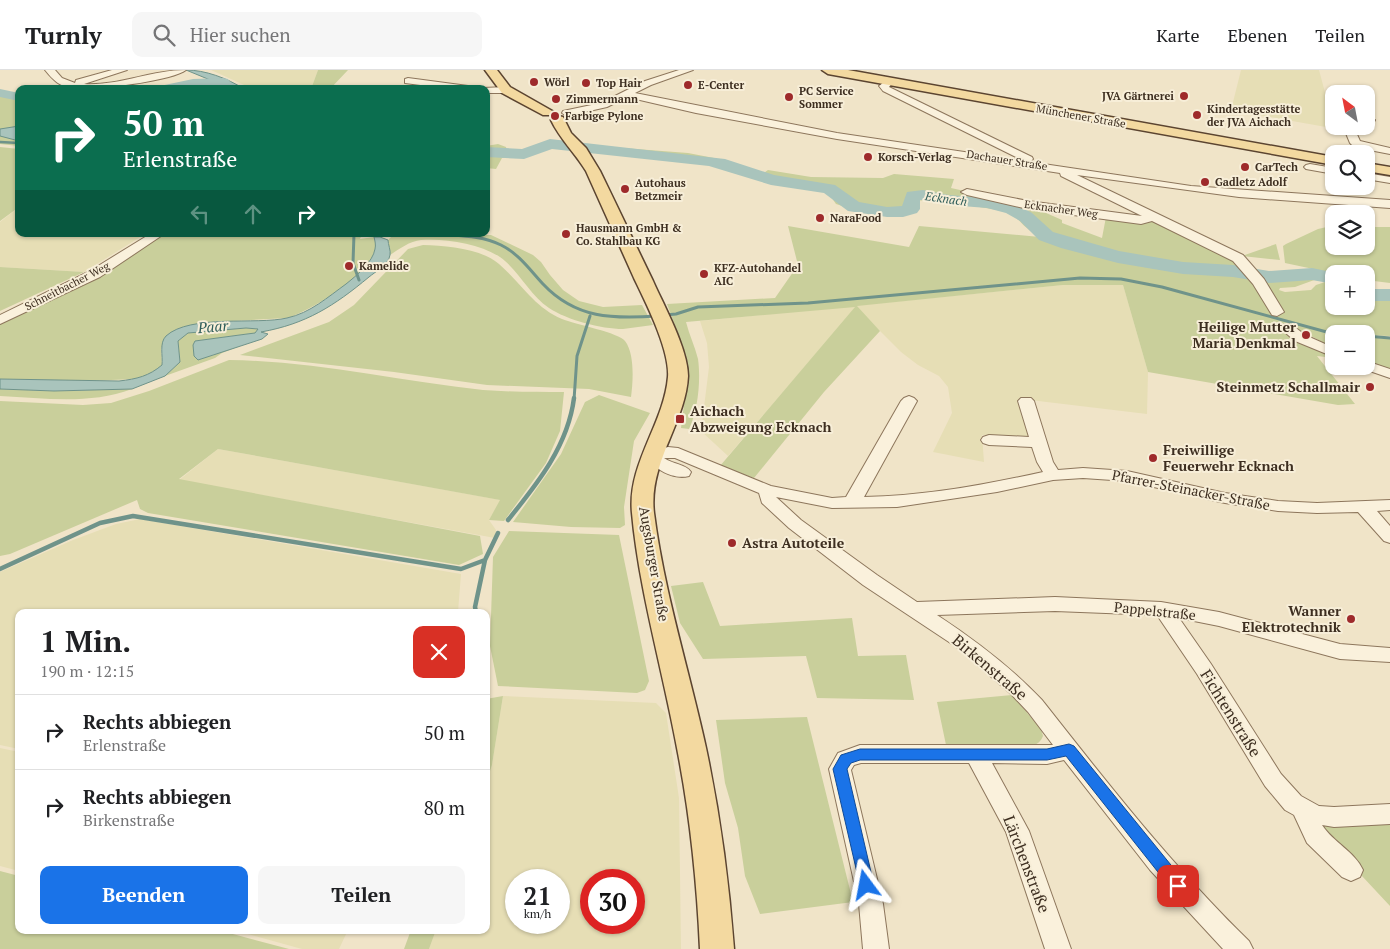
<!DOCTYPE html>
<html lang="de">
<head>
<meta charset="utf-8">
<style>
	body { margin:0; font-family:"PT Serif",serif; background:#f6f6f6; color:#202124; height:100vh; display:flex; flex-direction:column; font-size:19px; white-space:nowrap }
	* { box-sizing:border-box; margin:0 }
	p { font-size:16px; color:#757577 }
	.icon { flex:none; width:28px; height:28px; fill:none; stroke:currentColor; stroke-width:2; stroke-linecap:round; stroke-linejoin:round }
	.map { position:relative; flex:1; overflow:hidden }
	.side { position:absolute; left:15px; top:539px; width:475px; height:325px; display:flex; flex-direction:column; background:#fff; border-radius:10px; box-shadow:0 1px 4px #0004 }
	.side>* { flex:none }
	.top-card { position:absolute; left:15px; top:15px; width:475px; height:152px; border-radius:10px; box-shadow:0 1px 4px #0004; background:#0b6e4f; color:#fff; overflow:hidden }
	.needle { width:32px; rotate:328deg }
	.buttons { position:absolute; left:1325px; top:15px; display:grid; gap:10px }
	.buttons a { display:grid; place-items:center; width:50px; height:50px; border-radius:10px; background:#fff; box-shadow:0 1px 4px #0004; font-size:25px }
	.speed { position:absolute; left:505px; top:799px; display:flex; gap:10px; font-size:25px; font-weight:700; text-align:center }
	.speed>* { display:grid; place-content:center; width:65px; height:65px; border-radius:50%; background:#fff; box-shadow:0 1px 4px #0004; line-height:1 }
	.speed small { font-size:12px; font-weight:400 }
	.speed .limit { border:8px solid #d22; background:#fff; color:#111 }
	.pin { position:absolute; display:grid; place-items:center; width:42px; height:42px; color:#fff; margin:-21px; border-radius:10px; box-shadow:0 2px 8px #0006 }
	.me { position:absolute; width:55px; margin:-28px; rotate:347deg; stroke-linejoin:round; filter:drop-shadow(0 0 4px #0008) }
	.turn { display:flex; align-items:center; gap:18px; height:105px; padding:0 25px; font-size:22px }
	.turn .icon { width:65px; height:65px; stroke-width:2.5 }
	.turn b { display:block; font-size:35px; line-height:42px }
	.lanes { display:flex; align-items:center; height:48px; padding:0 25px; background:#0003; justify-content:center; gap:25px; direction:ltr }
	.lanes .off { opacity:.35 }
	.round { display:grid; place-items:center; flex:none; width:52px; height:52px; border-radius:10px; background:#f6f6f6 }
	.overview { display:flex; align-items:center; justify-content:space-between; height:85px; padding:0 25px }
	h1 { font-size:30px; font-weight:600; line-height:38px }
	.primary-button { display:flex; gap:10px; margin-top:auto; padding:10px 25px }
	.primary-button a { flex:1; height:58px; border-radius:10px; background:#1a73e8; color:#fff; font-size:20px; font-weight:600; line-height:58px; text-align:center }
	.primary-button a+a { background:#f6f6f6; color:#202124 }
	ul { padding:0; list-style:none }
	li { display:flex; align-items:center; gap:15px; height:75px; padding:0 25px; border-top:1px solid #e0e0e0 }
	li div { flex:1 }
	li b { display:block; font-size:19px }
	li em { font-style:normal }
	header { display:flex; align-items:center; gap:30px; box-sizing:border-box; height:70px; padding:0 25px; background:#fff; border-bottom:1px solid #e0e0e0 }
	header strong { font-size:24px }
	nav { display:flex; gap:28px; margin-inline-start:auto; font-size:18px }
	.search { width:350px; height:45px; background:#f6f6f6; display:flex; align-items:center; gap:12px; box-sizing:border-box; padding:0 18px; border-radius:10px; color:#757577; font-size:19px }
	.map>svg:first-child { display:block }
	.farmland { fill:#e6deb5; fill-rule:evenodd }
	.green { fill:#c9cf9b }
	.water { fill:#a9c4bc; stroke:#6f938a }
	.lines { fill:none; stroke-linecap:round; stroke-linejoin:round }
	.stream-far2 { stroke:#6f938a; stroke-width:2.5 }
	.stream-far1 { stroke:#6f938a; stroke-width:3 }
	.stream { stroke:#6f938a; stroke-width:4.5 }
	.river { fill:#a9c4bc; fill-rule:evenodd }
	.minor-casing { stroke:#8d765c; stroke-width:2 }
	.major-casing { stroke:#5b4430; stroke-width:3 }
	.minor { fill:#faf1dc; fill-rule:evenodd }
	.major { fill:#f3d9a0; fill-rule:evenodd }
	.route { fill:#1a73e8; stroke:#114b97 }
	.poi-dot { fill:#9e2a2b; stroke:#f7eed8; stroke-width:2 }
	.labels { text-anchor:middle; stroke-width:4; stroke-linejoin:round; paint-order:stroke }
	.far-poi-label { font-size:11px; font-weight:bold; fill:#3d2e20; stroke:#f7eed8; text-anchor:start }
	.far-street-label { font-size:11px; fill:#3d2e20; stroke:#f7eed8 }
	.far-water-label { font-size:12px; font-style:italic; fill:#2f5d5a; stroke:#f7eed8 }
	.poi-label { font-size:14px; font-weight:bold; fill:#3d2e20; stroke:#f7eed8; text-anchor:end }
	.street-label { font-size:14px; fill:#3d2e20; stroke:#f7eed8 }
	.water-label { font-size:15px; font-style:italic; fill:#2f5d5a; stroke:#f7eed8 }
	.near-street-label { font-size:16px; fill:#3d2e20; stroke:#f7eed8 }
</style>
</head>
<body>
<header>
<strong>Turnly</strong>
<div class="search"><svg class="icon" aria-label="search" viewBox="0 0 24 24"><circle cx="10" cy="10" r="6"/><path d="M15 15l6 6"/></svg>Hier suchen</div>
<nav><a>Karte</a><a>Ebenen</a><a>Teilen</a></nav>
</header>
<div class="map">
<svg width="1390" height="879" viewBox="0 0 1390 879">
	<rect width="100%" height="100%" fill="#f0e4c8"/>
	<path class="farmland" d="M211,0H318L311,19H253Z
		M1241,0H1319L1334,56L1337,59L1231,40Z
		M19,137V164H145L84,202L0,197V152Z
		M1095,214L1123,215L1148,302L1147,344L1030,330L1033,367L982,365L984,392L933,382L952,343L948,317L939,306L918,295L901,282L856,237L728,386L701,361L709,297L707,273L700,251L1063,215Z
		M218,379L501,430L489,450L496,460L495,468L179,410Z
		M140,449L461,504L458,542H19V679L0,675V502L73,470L116,454Z
		M503,626L656,633L666,643L679,728L681,879H429L436,860H486V714L492,695ZM516,810H559V852H516ZM591,810H634V852H591Z
		M0,678L19,682V801L0,796Z
		M233,860H348L339,879H302Z"/>
	<path class="green" d="M318,0H348L330,19H311Z
		M0,24L19,29V76L0,74Z
		M547,73L566,74L568,77L548,75L525,86L502,88L496,99L486,98V76L498,74L506,77L507,82L522,83Z
		M584,75L688,83L714,88L761,105L768,100L811,107L883,108L894,104L954,109L951,118L1028,135L1062,150V153L1102,168L1106,147L1154,152L1211,178L1212,181L1227,186L1263,209L1310,206L1317,209L1295,217L1280,218L1279,220L1285,222L1311,220L1316,215L1331,210L1334,211V236H1366V227L1390,229V266L1333,264L1334,279L1313,267L1299,263L1334,286V288L1317,286L1355,334L1338,335L1148,302L1123,215H1063L857,236L880,261L824,322L754,408L720,396L855,237L686,252C689,264 695,277 698,289C701,310 698,340 689,359L681,358L688,304L681,272L667,234L775,228L798,195L788,156L909,177L919,156L1040,167C1036,164 1031,162 1027,158C1021,154 1017,146 1009,143C999,139 925,128 917,131L918,139C900,151 856,141 836,134L827,121L818,119L782,116L705,91L689,92L589,81Z
		M0,77L19,79V137L0,151Z
		M1331,156L1334,157V176H1366V157H1390V213L1366,210V204H1337L1285,193L1283,176L1286,174L1318,159Z
		M165,164H362L360,169L374,167C375,171 376,176 375,179C370,207 312,239 288,248L213,252L177,259L161,278L162,295L151,304L138,309L84,311L0,309V253L96,208Z
		M394,164L491,165L533,185L541,192L550,205L563,220L579,231L603,237L642,235L653,255C643,256 633,258 623,259C601,259 567,250 549,238C531,226 521,205 505,191C486,174 446,168 421,170C410,171 399,179 390,185L388,170Z
		M1276,174L1280,190L1242,186Z
		M423,175C447,176 480,178 499,194C521,213 534,237 562,249C574,254 620,263 625,271C635,284 633,312 631,327L589,319L487,315L394,302L240,285L329,252L354,235L408,179Z
		M0,197L84,202L0,241Z
		M246,258L258,259L255,263L247,264L196,271L212,286L218,282L240,276L222,283L215,288L165,306L180,292L178,271L188,263Z
		M1366,267L1390,269V303L1366,293Z
		M229,290C313,291 399,311 483,320C510,322 537,322 564,322L560,361L546,393L504,451L489,450L500,430L218,379L179,409L480,466L483,484L459,495L148,443L140,439L137,430L10,484L0,486V331L83,335L111,333L149,321Z
		M0,319L54,321L132,319C89,335 45,328 0,326Z
		M599,325L650,343L634,371L624,437L625,455L620,458L571,457L513,452L561,384L585,332Z
		M509,461L619,465L649,611L645,620L637,623L498,616L490,576L493,487Z
		M703,512L720,556L852,548L858,586L906,585L914,630L817,628L806,586L703,589L680,553L671,516Z
		M1012,625L1041,659L1043,666C1041,671 1038,674 1032,676C1014,681 967,675 946,675L937,632Z
		M503,626L492,695L486,714V629Z
		M807,647L853,832L760,844L745,806L738,758L725,713L716,650Z
		M1390,751V836L1320,761L1324,756Z
		M0,801L19,806V860H218L289,879H0Z
		M411,860H436L429,879H404Z"/>
	<path class="water" d="M186,0C205,0 227,8 244,19H232Z
		M19,56V71L0,66V59Z
		M374,167H380L388,170C388,174 391,181 390,185C389,194 375,202 369,207C334,236 306,254 261,262L268,264L262,269L198,290L194,286L193,275L195,271L247,264L255,263L258,259L246,258L188,263L178,271L180,292L165,306L132,319L54,321L0,319V309L119,311C137,309 149,306 162,295C163,286 159,273 166,266C190,244 257,255 287,248C310,243 328,227 346,214C356,206 373,192 375,179C376,175 375,171 374,167Z"/>
	<g class="lines">
		<path class="stream-far2" d="M0,72L19,73"/>
		<path class="stream-far1" d="M354,164L353,193L359,210
			M437,164C459,166 481,165 501,175C519,184 530,200 543,214C576,249 613,249 657,246
			M665,245L676,244L698,237L808,233L1080,208L1121,209L1162,217L1334,264
			M1366,266L1390,268
			M574,330L577,286L590,246"/>
		<path class="stream" d="M508,450C537,414 568,376 574,328
			M0,499L100,453L133,446L461,499L485,490
			M476,542L475,537L485,490L498,463"/>
		<path class="river" d="M223,8L228,9L230,12L228,15L186,19H158L160,16L193,9Z
			M0,19L19,23V31L0,27Z
			M550,69L725,89L774,105L835,115L859,132L887,137L902,136L907,122L923,120L949,125L987,128L1018,135L1032,143L1053,162L1119,181L1183,192L1233,195L1269,201L1312,198L1341,204H1334V214L1312,210L1269,213L1233,207L1183,204L1118,193L1061,178L1039,170L1020,151L1006,143L987,138L949,135L923,130H920V139L917,143L903,147H887L848,141L824,123L771,115L709,96L552,79L524,89L486,87V77L522,79Z
			M1366,219H1390V231H1366Z"/>
		<g class="minor-casing">
			<path id="minor" d="M45,0H55L62,8L75,13L76,10L112,0H127L84,14C119,16 151,0 186,0C172,11 92,21 73,18C60,17 53,10 45,0Z
				M679,0H693L651,15L635,23L837,63L1024,91L883,21L879,16L889,8L894,11L889,17L1032,87L1033,89L1030,92L1191,116L1390,130V138L1239,127L1077,105L1243,185L1264,209L1284,242L1277,246L1272,245L1253,214L1233,191L1152,151L1141,154L1028,139L967,125L961,122L967,119L1028,131L1142,146L1061,106L1060,103L837,69L696,43L627,27L607,37L567,46L562,43L563,41L601,33L645,11Z
				M408,8L483,18L506,17L511,20L506,23H486V19H451L405,13V9Z
				M1370,47L1375,50L1370,59L1355,60L1360,71L1390,78V84L1354,77L1350,73L1343,56H1366V48Z
				M1310,94L1334,98V104L1306,99L1304,97L1306,95Z
				M1366,103L1390,107V113L1366,109Z
				M150,164H164L100,207L0,254V245L90,201Z
				M1287,254L1292,255L1305,265L1334,278V287L1295,271L1280,258L1282,255Z
				M1366,291L1390,299V308L1361,298L1359,296H1366Z
				M909,326L914,328L917,331L864,427C924,426 984,415 1043,402L1037,392L1032,377L989,375L983,373L981,370L983,367L989,365L1029,367L1018,331L1021,328H1031L1034,331L1053,392L1058,400L1083,398L1127,401L1225,423L1278,431L1317,433L1390,430V440L1377,441L1390,456V473L1384,471L1358,442L1317,443L1278,441L1225,433L1127,411L1083,408L1053,410L997,422L897,437L832,438L776,427L801,450L877,505L917,532L1055,527L1161,532L1219,542L1340,574L1390,578V592L1340,589L1219,556L1179,548L1211,594L1281,704L1301,726L1319,736L1334,737L1390,734V754L1334,757L1322,755C1333,772 1355,782 1363,800L1360,807L1351,811L1342,807L1307,773L1294,745L1285,740L1265,716L1197,604L1157,545L1055,541L937,545C975,570 1011,597 1042,630C1108,714 1173,797 1249,871L1253,879H1223L1150,800L1064,690L1047,694L992,693L1029,761L1071,879H1045L1006,762L969,693H861L854,695L851,700L883,834L889,879H863L859,834L829,699L838,683L860,675H1053L1028,642L1010,623L958,578L863,515L789,458L762,433L759,423L675,388H664C672,394 686,394 691,402L689,406C673,410 654,399 645,386L647,383L668,377L678,378L771,416L832,428L846,427L901,331L904,328Z"/>
		</g>
		<g class="major-casing">
			<path id="major" d="M485,0H497L510,17L554,42L553,45H543L502,23Z
				M822,0H848L1334,87V95L828,4Z
				M558,46L563,47L571,63L586,78L600,101C618,138 635,174 653,211C664,236 688,279 688,306C686,352 648,393 654,443C664,522 689,600 706,678C720,744 729,812 734,879H700C697,812 690,744 677,678C663,601 639,520 632,443C627,394 664,354 668,307C670,280 646,233 634,208C618,172 602,137 586,101C575,83 560,69 551,50Z
				M1366,93L1390,97V105L1366,101Z"/>
		</g>
		<use href="#minor" class="minor"/>
		<use href="#major" class="major"/>
	</g>
	<path class="route" d="M1069,674L1074,676L1184,811L1186,816L1184,821L1178,823L1173,821L1066,686L1047,690H860L851,693L847,699L874,815L872,820L866,822L861,820L833,699L841,685L860,679H1047Z"/>
	<g class="poi-dot">
		<circle cx="534" cy="12" r="5"/>
		<circle cx="586" cy="13" r="5"/>
		<circle cx="688" cy="15" r="5"/>
		<circle cx="1184" cy="26" r="5"/>
		<circle cx="789" cy="27" r="5"/>
		<circle cx="556" cy="29" r="5"/>
		<circle cx="1197" cy="45" r="5"/>
		<circle cx="555" cy="46" r="5"/>
		<circle cx="868" cy="87" r="5"/>
		<circle cx="1245" cy="97" r="5"/>
		<circle cx="1205" cy="112" r="5"/>
		<circle cx="625" cy="119" r="5"/>
		<circle cx="820" cy="148" r="5"/>
		<circle cx="566" cy="164" r="5"/>
		<circle cx="349" cy="196" r="5"/>
		<circle cx="704" cy="204" r="5"/>
		<circle cx="1306" cy="265" r="5"/>
		<circle cx="1370" cy="317" r="5"/>
		<rect x="675" y="344" width="10" height="10" rx="2.5"/>
		<circle cx="1153" cy="388" r="5"/>
		<circle cx="732" cy="473" r="5"/>
		<circle cx="1351" cy="549" r="5"/>
	</g>
	<g class="labels">
		<g class="far-poi-label">
			<text x="544" y="16">Wörl</text>
			<text x="596" y="17">Top Hair</text>
			<text x="698" y="19">E-Center</text>
			<text x="799" y="25">PC Service<tspan x="799" dy="13">Sommer</tspan></text>
			<text x="1174" y="30" text-anchor="end">JVA Gärtnerei</text>
			<text x="566" y="33">Zimmermann</text>
			<text x="1207" y="43">Kindertagesstätte<tspan x="1207" dy="13">der JVA Aichach</tspan></text>
			<text x="565" y="50">Farbige Pylone</text>
			<text x="878" y="91">Korsch-Verlag</text>
			<text x="1255" y="101">CarTech</text>
			<text x="1215" y="116">Gadletz Adolf</text>
			<text x="635" y="117">Autohaus<tspan x="635" dy="13">Betzmeir</tspan></text>
			<text x="830" y="152">NaraFood</text>
			<text x="576" y="162">Hausmann GmbH &amp;<tspan x="576" dy="13">Co. Stahlbau KG</tspan></text>
			<text x="359" y="200">Kamelide</text>
			<text x="714" y="202">KFZ-Autohandel<tspan x="714" dy="13">AIC</tspan></text>
		</g>
		<g class="far-street-label">
			<text transform="translate(1081 46) rotate(10)" y="4">Münchener Straße</text>
			<text transform="translate(1007 90) rotate(9)" y="4">Dachauer Straße</text>
			<text transform="translate(1061 139) rotate(8)" y="4">Ecknacher Weg</text>
			<text transform="translate(67 216) rotate(-27)" y="4">Schneitbacher Weg</text>
		</g>
		<g class="far-water-label">
			<text transform="translate(946 129) rotate(8)" y="4">Ecknach</text>
		</g>
		<g class="poi-label">
			<text x="1296" y="262">Heilige Mutter<tspan x="1296" dy="16">Maria Denkmal</tspan></text>
			<text x="1360" y="322">Steinmetz Schallmair</text>
			<text x="690" y="346" text-anchor="start">Aichach<tspan x="690" dy="16">Abzweigung Ecknach</tspan></text>
			<text x="1163" y="385" text-anchor="start">Freiwillige<tspan x="1163" dy="16">Feuerwehr Ecknach</tspan></text>
			<text x="742" y="478" text-anchor="start">Astra Autoteile</text>
			<text x="1341" y="546">Wanner<tspan x="1341" dy="16">Elektrotechnik</tspan></text>
		</g>
		<g class="street-label">
			<text transform="translate(1191 420) rotate(11)" y="5">Pfarrer-Steinacker-Straße</text>
			<text transform="translate(654 494) rotate(80)" y="5">Augsburger Straße</text>
			<text transform="translate(1155 541) rotate(6)" y="5">Pappelstraße</text>
		</g>
		<g class="water-label">
			<text transform="translate(213 257) rotate(-5)" y="5">Paar</text>
		</g>
		<g class="near-street-label">
			<text transform="translate(990 597) rotate(40)" y="6">Birkenstraße</text>
			<text transform="translate(1231 643) rotate(58)" y="6">Fichtenstraße</text>
			<text transform="translate(1027 794) rotate(69)" y="6">Lärchenstraße</text>
		</g>
	</g>
</svg>
<div class="buttons">
<a><svg class="needle" viewBox="-14 -14 28 28"><path d="M0-13l5 13h-10z" fill="#e53935"/><path d="M0 13l5-13h-10z" fill="#757577"/></svg></a>
<a><svg class="icon" aria-label="search" viewBox="0 0 24 24"><circle cx="10" cy="10" r="6"/><path d="M15 15l6 6"/></svg></a>
<a><svg class="icon" aria-label="layers" viewBox="0 0 24 24"><path d="M12 4l9 5-9 5-9-5zM3 14l9 5 9-5"/></svg></a>
<a>+</a>
<a>−</a>
</div>
<div class="speed"><div>21<small>km/h</small></div><div class="limit">30</div></div>
<div class="pin" style="left:1178px;top:816px;background:#d93025"><svg class="icon" aria-label="arrive" viewBox="0 0 24 24"><path d="M6 21V4h12l-3 4 3 4H6"/></svg></div>
<svg class="me" style="left:866px;top:815px" viewBox="-20 -20 40 40"><path d="M0-17L14 15 0 8-14 15z" fill="#1a73e8" stroke="#fff" stroke-width="4"/></svg>
<div class="top-card">
<div class="turn"><svg class="icon" aria-label="right" viewBox="0 0 24 24"><path d="M7 20v-9h11M14 6l5 5-5 5"/></svg><div><b>50 m</b>Erlenstraße</div></div>
<div class="lanes"><svg class="icon off" aria-label="left" viewBox="0 0 24 24"><path d="M17 20v-9H6M10 6l-5 5 5 5"/></svg><svg class="icon off" aria-label="ahead" viewBox="0 0 24 24"><path d="M12 20V5M6 11l6-6 6 6"/></svg><svg class="icon" aria-label="right" viewBox="0 0 24 24"><path d="M7 20v-9h11M14 6l5 5-5 5"/></svg></div>
</div>
<section class="side">
<div class="overview"><div><h1>1 Min.</h1><p>190 m · 12:15</p></div><a class="round" style="background:#d93025;color:#fff"><svg class="icon" aria-label="close" viewBox="0 0 24 24"><path d="M6 6l12 12M18 6L6 18"/></svg></a></div>
<ul>
<li><svg class="icon" aria-label="right" viewBox="0 0 24 24"><path d="M7 20v-9h11M14 6l5 5-5 5"/></svg><div><b>Rechts abbiegen</b><p>Erlenstraße</p></div><em>50 m</em></li>
<li><svg class="icon" aria-label="right" viewBox="0 0 24 24"><path d="M7 20v-9h11M14 6l5 5-5 5"/></svg><div><b>Rechts abbiegen</b><p>Birkenstraße</p></div><em>80 m</em></li>
</ul>
<div class="primary-button"><a>Beenden</a><a>Teilen</a></div>
</section>
</div>
</body>
</html>
